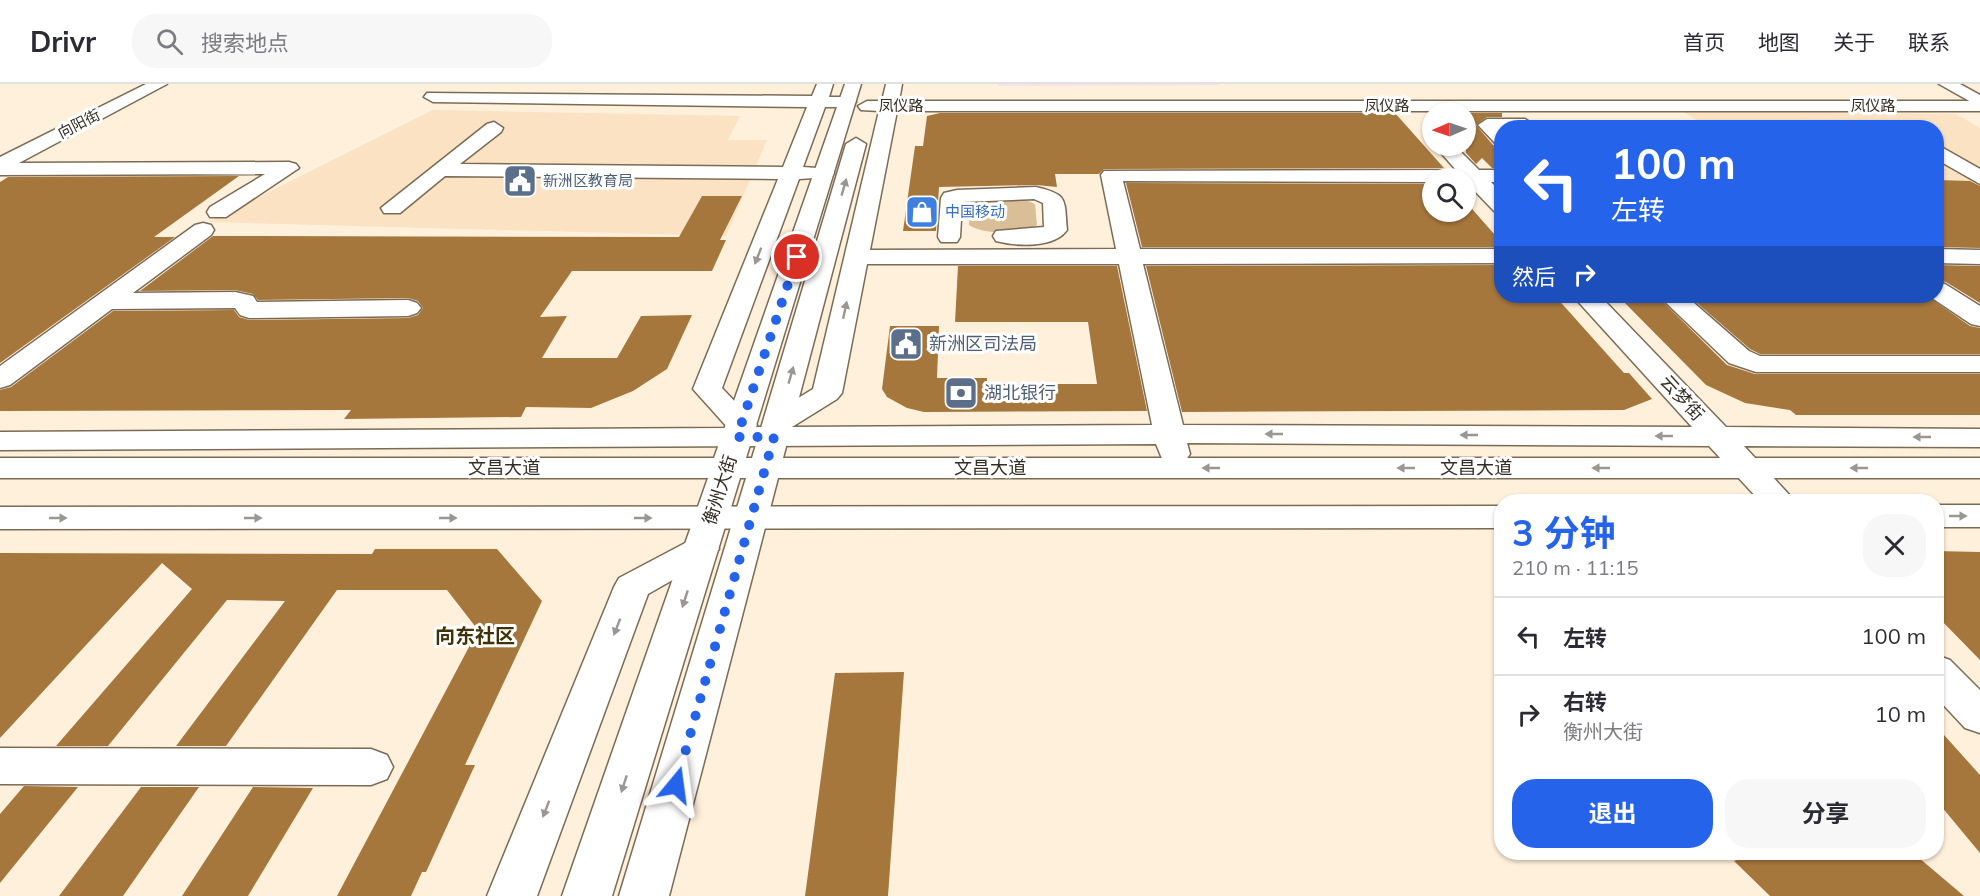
<!DOCTYPE html>
<html lang="zh">
<head>
<meta charset="utf-8">
<style>
	body { margin:0; font-family:Mulish,"Noto Sans SC",sans-serif; background:#f7f7f7; color:#2b2b33; height:100vh; display:flex; flex-direction:column; font-size:22px; white-space:nowrap }
	* { box-sizing:border-box; margin:0 }
	p { font-size:20px; color:#7c7c81 }
	.icon { flex:none; width:33px; height:33px; fill:none; stroke:currentColor; stroke-width:2; stroke-linecap:round; stroke-linejoin:round }
	.map { position:relative; flex:1; overflow:hidden }
	.details { position:absolute; left:1494px; top:410px; width:450px; height:366px; display:flex; flex-direction:column; background:#fff; border-radius:24px; box-shadow:0 2px 4px #0004 }
	.details>* { flex:none }
	.banner { position:absolute; left:1494px; top:36px; width:450px; height:183px; border-radius:24px; box-shadow:0 2px 4px #0004; background:#2563eb; color:#fff; overflow:hidden }
	.needle { width:39px; rotate:268deg }
	.tools { position:absolute; left:1422px; top:18px; display:grid; gap:12px }
	.tools a { display:grid; place-items:center; width:54px; height:54px; border-radius:50%; background:#fff; box-shadow:0 2px 4px #0004; font-size:30px }
	.pin { position:absolute; display:grid; place-items:center; width:51px; height:51px; color:#fff; margin:-26px; border:3px solid #fff; border-radius:50%; box-shadow:0 2px 6px #0007 }
	.me { position:absolute; width:66px; margin:-33px; rotate:16deg; stroke-linejoin:round; filter:drop-shadow(0 0 4px #0008) }
	.turn { display:flex; align-items:center; gap:21px; height:126px; padding:0 18px; font-size:27px }
	.turn .icon { width:78px; height:78px; stroke-width:2.5 }
	.turn b { display:block; font-size:42px; line-height:51px }
	.then { display:flex; align-items:center; height:57px; padding:0 18px; background:#0003; gap:12px; font-size:22px }
	.round { display:grid; place-items:center; flex:none; width:63px; height:63px; border-radius:24px; background:#f7f7f7 }
	.head { display:flex; align-items:center; justify-content:space-between; height:102px; padding:0 18px }
	h1 { font-size:36px; font-weight:700; line-height:45px; color:#2563eb }
	.action { display:flex; gap:12px; margin-top:auto; padding:12px 18px }
	.action a { flex:1; height:69px; border-radius:24px; background:#2563eb; color:#fff; font-size:24px; font-weight:700; line-height:69px; text-align:center }
	.action a+a { background:#f7f7f7; color:#2b2b33 }
	ul { padding:0; list-style:none }
	li { display:flex; align-items:center; gap:18px; height:78px; padding:0 18px; border-top:2px solid #e1e1e2 }
	li div { flex:1 }
	li b { display:block; font-size:22px }
	li em { font-style:normal }
	header { display:flex; align-items:center; gap:36px; box-sizing:border-box; height:84px; padding:0 30px; background:#fff; border-bottom:2px solid #e1e1e2 }
	header strong { font-size:28px }
	nav { display:flex; gap:33px; margin-inline-start:auto; font-size:21px }
	.search { width:420px; height:54px; background:#f7f7f7; display:flex; align-items:center; gap:15px; box-sizing:border-box; padding:0 21px; border-radius:24px; color:#7c7c81; font-size:22px }
	.map>svg:first-child { display:block }
	.built { fill:#fae2c3 }
	.education { fill:#f7e1ed }
	.green { fill:#dabe98 }
	.building { fill:#a6773d }
	.lines { fill:none; stroke-linecap:round; stroke-linejoin:round }
	.minor-casing { stroke:#7b6b55; stroke-width:3 }
	.major-casing { stroke:#7b6b55; stroke-width:3 }
	.highway-casing { stroke:#7b6b55; stroke-width:3 }
	.minor { fill:#fff; fill-rule:evenodd }
	.major { fill:#fff; fill-rule:evenodd }
	.highway { fill:#fff; fill-rule:evenodd }
	.oneway { fill:#9a9691 }
	.route { stroke:#2563eb; stroke-width:10; stroke-dasharray:0 18 }
	.labels { text-anchor:middle; stroke-width:6; stroke-linejoin:round; paint-order:stroke }
	.far-street-label { font-size:15px; fill:#342d23; stroke:#fff }
	.far-service-label { font-size:15px; fill:#4e5e75; stroke:#fff; text-anchor:start }
	.far-shop-label { font-size:15px; fill:#366cbe; stroke:#fff; text-anchor:start }
	.service-label { font-size:18px; fill:#4e5e75; stroke:#fff; text-anchor:start }
	.street-label { font-size:18px; fill:#342d23; stroke:#fff }
	.neighbourhood-label { font-size:20px; font-weight:bold; fill:#403107; stroke:#fff }
</style>
</head>
<body>
<header>
<strong>Drivr</strong>
<div class="search"><svg class="icon" aria-label="search" viewBox="0 0 24 24"><circle cx="10" cy="10" r="6"/><path d="M15 15l6 6"/></svg>搜索地点</div>
<nav><a>首页</a><a>地图</a><a>关于</a><a>联系</a></nav>
</header>
<div class="map">
<svg width="1980" height="812" viewBox="0 0 1980 812">
	<rect width="100%" height="100%" fill="#fff0dc"/>
	<path class="built" d="M433,26L740,32L728,56H767L726,152L209,138Z
		M1682,27L1956,30L1980,44V116H1937L1936,44L1708,43Z"/>
	<path class="education" d="M998,0H1219L1220,1L998,2Z"/>
	<path class="green" d="M978,116H1026L1035,120L1037,141C1024,151 983,151 969,141V120Z"/>
	<path class="building" d="M940,29H1395L1444,84L1104,85L1099,90H1055L1057,103L1036,101L939,103L936,147H903L915,62H923L927,32Z
		M1466,29H1502V33H1487L1476,41L1493,61L1502,63V84H1492L1482,74L1476,80L1466,69Z
		M239,92L154,153H175L0,279V98L8,93Z
		M1936,96L1970,97L1980,102V164L1936,163Z
		M1126,99L1432,100V128H1466V118L1502,159V163H1142Z
		M702,112H742L720,156H726L712,187H572L540,233L567,232L542,274H617L641,232L692,231L667,285L633,307L591,324L526,323L521,333L344,335L351,326L0,327V306L11,303L113,227L234,226L239,233L249,236L408,234L418,231L423,224L418,217L408,214L258,216L253,210L235,206L140,207L213,152L679,153Z
		M1502,181V212H1555L1624,289H1629L1652,315L1624,326L1182,328L1146,182Z
		M1936,181L1980,182V219L1946,198L1936,196Z
		M958,182H1117L1147,327L924,328L907,324L887,313L882,305L890,242H939L937,294H987V300H1097L1088,238H955Z
		M1618,212H1657L1727,281L1755,290H1980V331H1796L1790,326L1745,319L1706,301Z
		M1689,212H1927L1970,242L1980,244V270H1760L1750,265Z
		M375,465H497L542,517L465,681H475L426,788H422L411,812H337L478,546L447,506H337L226,662H176L285,517L227,516L108,662H56L192,505L162,479L0,654V469L372,470Z
		M1936,467L1980,468V576L1936,531Z
		M904,588L888,812H805L835,589Z
		M1936,642L1980,691V769L1936,716Z
		M24,702L78,703L0,799V730Z
		M141,703H199L123,812H59Z
		M253,703L313,704L248,812H182Z
		M1756,768H1912L1964,812H1770L1734,777Z"/>
	<g class="lines">
		<g class="minor-casing">
			<path id="minor" d="M146,0H167L19,79L289,78L296,80L299,84L226,133H210L207,128L210,123L265,90L0,91V73Z
				M817,0H833L829,13H847L856,18L847,23H825L803,83L831,85L834,89L831,93L799,95L722,304L757,341L756,343H766L763,339L767,333L813,305L879,27L861,26L858,22L867,17H882L886,0H902L899,17H1980V27H897L870,166L1116,165L1101,91L1104,87L1456,86L1435,62H1455L1479,86H1502V98H1491L1502,109V128L1494,127L1466,98V94H1432V98L1123,97L1140,165H1502V179L1143,180L1183,341L1692,343L1573,212H1600L1726,343L1980,345V363L1744,362L1795,417H1760L1709,362L1187,359L1190,370L1185,377L1174,379L1163,377L1156,360L0,366V348L728,344L693,305L778,95L445,92L400,129H384L381,124L487,40L494,38L503,44L501,48L460,80L783,83L807,23L433,18L424,13L427,9L812,12ZM867,180H1119L1152,341L792,343L837,315L842,309Z
				M1487,35H1525L1534,41L1533,44H1502V61L1495,59L1478,41Z
				M1936,60L1980,85V100L1936,75Z
				M1036,103C1069,111 1064,115 1067,146C1054,165 1015,162 996,157L993,152L996,147L1044,143L1043,119L1034,115L962,118L960,153L957,158H941L938,153L941,114L944,109L957,106Z
				M203,139L211,141L214,146L211,151L133,209L235,208L253,212L257,218L408,216L417,219L421,224L417,229L408,232L249,234L240,231L235,224L112,225L10,301L0,304V282L195,141Z
				M1936,165L1980,166V180L1936,179Z
				M1936,198L1945,200L1980,222V242L1971,240L1929,212H1936Z
				M1659,212H1686L1749,267L1760,272H1980V288H1756L1729,279Z
				M1936,421H1980V443H1936Z
				M1502,422V444L0,445V423Z
				M701,454L713,457L719,465L713,473L648,510L537,812H487L614,503L619,494L689,457Z
				M1936,571L1950,576L1980,606V649L1965,644L1936,613Z
				M0,664L371,665L387,671L393,683L387,695L371,701L0,700Z"/>
		</g>
		<g class="major-casing">
			<path id="major" d="M845,0H861L746,374H752L846,60L856,54L866,60L783,374H1980V394H778L669,812H619L746,394H740L612,812H562L708,394H0V374H714Z"/>
		</g>
		<g class="highway-casing">
			<path id="highway" d="M1939,0H1960L1980,11V23Z"/>
		</g>
		<use href="#minor" class="minor"/>
		<use href="#major" class="major"/>
		<use href="#highway" class="highway"/>
	</g>
	<defs><path id="oneway-solid" d="M-6-.8H1V-3.2L6.5 0L1 3.2V.8H-6Z" transform="scale(1.5)"/></defs>
	<g class="oneway">
		<use href="#oneway-solid" transform="translate(844 103) rotate(-74)"/>
		<use href="#oneway-solid" transform="translate(758 172) rotate(111)"/>
		<use href="#oneway-solid" transform="translate(845 226) rotate(-78)"/>
		<use href="#oneway-solid" transform="translate(791 291) rotate(-74)"/>
		<use href="#oneway-solid" transform="translate(1274 350) rotate(-180)"/>
		<use href="#oneway-solid" transform="translate(1469 351) rotate(-180)"/>
		<use href="#oneway-solid" transform="translate(1664 352) rotate(-180)"/>
		<use href="#oneway-solid" transform="translate(1922 353) rotate(-180)"/>
		<use href="#oneway-solid" transform="translate(1211 384) rotate(-180)"/>
		<use href="#oneway-solid" transform="translate(1406 384) rotate(-180)"/>
		<use href="#oneway-solid" transform="translate(1601 384) rotate(-180)"/>
		<use href="#oneway-solid" transform="translate(1859 384) rotate(180)"/>
		<use href="#oneway-solid" transform="translate(1958 432)"/>
		<use href="#oneway-solid" transform="translate(58 434)"/>
		<use href="#oneway-solid" transform="translate(253 434)"/>
		<use href="#oneway-solid" transform="translate(448 434)"/>
		<use href="#oneway-solid" transform="translate(643 434)"/>
		<use href="#oneway-solid" transform="translate(685 515) rotate(108)"/>
		<use href="#oneway-solid" transform="translate(617 543) rotate(111)"/>
		<use href="#oneway-solid" transform="translate(624 700) rotate(108)"/>
		<use href="#oneway-solid" transform="translate(546 725) rotate(111)"/>
	</g>
	<g class="lines">
		<path class="route" d="M676,701L774,353H737L797,173"/>
	</g>
	<defs>
		<g id="civic-square" transform="scale(1.725)"><rect x="-9" y="-9" width="18" height="18" rx="4" fill="#5c6f8a" stroke="#fff"/><path d="M-.6-6.5H3V-4.5H.6V-3L4-1V1h2V6H-6V1h2V-1L-.6-3ZM-1.2 2.5V6h2.4V2.5Z" fill="#fff"/></g>
		<g id="shop-square" transform="scale(1.725)"><rect x="-9" y="-9" width="18" height="18" rx="4" fill="#3f7fe0" stroke="#fff"/><path d="M-5-2.5h2.3a2.7 3.5 0 0 1 5.4 0H5L5.5 6h-11ZM-1.5-2.5h3a1.5 2.3 0 0 0-3 0Z" fill="#fff"/></g>
		<g id="bank-square" transform="scale(1.725)"><rect x="-9" y="-9" width="18" height="18" rx="4" fill="#5c6f8a" stroke="#fff"/><path d="M-6-4H6V4H-6ZM0-2.3a2.3 2.3 0 1 0 0 4.6a2.3 2.3 0 1 0 0-4.6Z" fill="#fff"/></g>
	</defs>
	<g fill-rule="evenodd">
		<use href="#civic-square" x="520" y="97"/>
		<use href="#shop-square" x="922" y="128"/>
		<use href="#civic-square" x="906" y="260"/>
		<use href="#bank-square" x="961" y="309"/>
	</g>
	<g class="labels">
		<g class="far-street-label">
			<text x="901" y="27">凤仪路</text>
			<text x="1387" y="27">凤仪路</text>
			<text x="1873" y="27">凤仪路</text>
			<text transform="translate(79 40) rotate(-27)" y="5">向阳街</text>
		</g>
		<g class="far-service-label">
			<text x="543" y="102">新洲区教育局</text>
		</g>
		<g class="far-shop-label">
			<text x="945" y="133">中国移动</text>
		</g>
		<g class="service-label">
			<text x="929" y="266">新洲区司法局</text>
			<text x="984" y="315">湖北银行</text>
		</g>
		<g class="street-label">
			<text transform="translate(1682 314) rotate(47)" y="6">云梦街</text>
			<text x="504" y="390">文昌大道</text>
			<text x="990" y="390">文昌大道</text>
			<text x="1476" y="390">文昌大道</text>
			<text transform="translate(720 406) rotate(-72)" y="6">衡州大街</text>
		</g>
		<g class="neighbourhood-label">
			<text x="475" y="559">向东社区</text>
		</g>
	</g>
</svg>
<div class="tools">
<a><svg class="needle" viewBox="-14 -14 28 28"><path d="M0-13l5 13h-10z" fill="#e53935"/><path d="M0 13l5-13h-10z" fill="#7c7c81"/></svg></a>
<a><svg class="icon" aria-label="search" viewBox="0 0 24 24"><circle cx="10" cy="10" r="6"/><path d="M15 15l6 6"/></svg></a>
</div>
<div class="pin" style="left:797px;top:173px;background:#d93025"><svg class="icon" aria-label="arrive" viewBox="0 0 24 24"><path d="M6 21V4h12l-3 4 3 4H6"/></svg></div>
<svg class="me" style="left:676px;top:701px" viewBox="-20 -20 40 40"><path d="M0-17L14 15 0 8-14 15z" fill="#2563eb" stroke="#fff" stroke-width="4"/></svg>
<div class="banner">
<div class="turn"><svg class="icon" aria-label="left" viewBox="0 0 24 24"><path d="M17 20v-9H6M10 6l-5 5 5 5"/></svg><div><b>100 m</b>左转</div></div>
<div class="then">然后<svg class="icon" aria-label="right" viewBox="0 0 24 24"><path d="M7 20v-9h11M14 6l5 5-5 5"/></svg></div>
</div>
<section class="details">
<div class="head"><div><h1>3 分钟</h1><p>210 m · 11:15</p></div><a class="round"><svg class="icon" aria-label="close" viewBox="0 0 24 24"><path d="M6 6l12 12M18 6L6 18"/></svg></a></div>
<ul>
<li><svg class="icon" aria-label="left" viewBox="0 0 24 24"><path d="M17 20v-9H6M10 6l-5 5 5 5"/></svg><div><b>左转</b></div><em>100 m</em></li>
<li><svg class="icon" aria-label="right" viewBox="0 0 24 24"><path d="M7 20v-9h11M14 6l5 5-5 5"/></svg><div><b>右转</b><p>衡州大街</p></div><em>10 m</em></li>
</ul>
<div class="action"><a>退出</a><a>分享</a></div>
</section>
</div>
</body>
</html>
